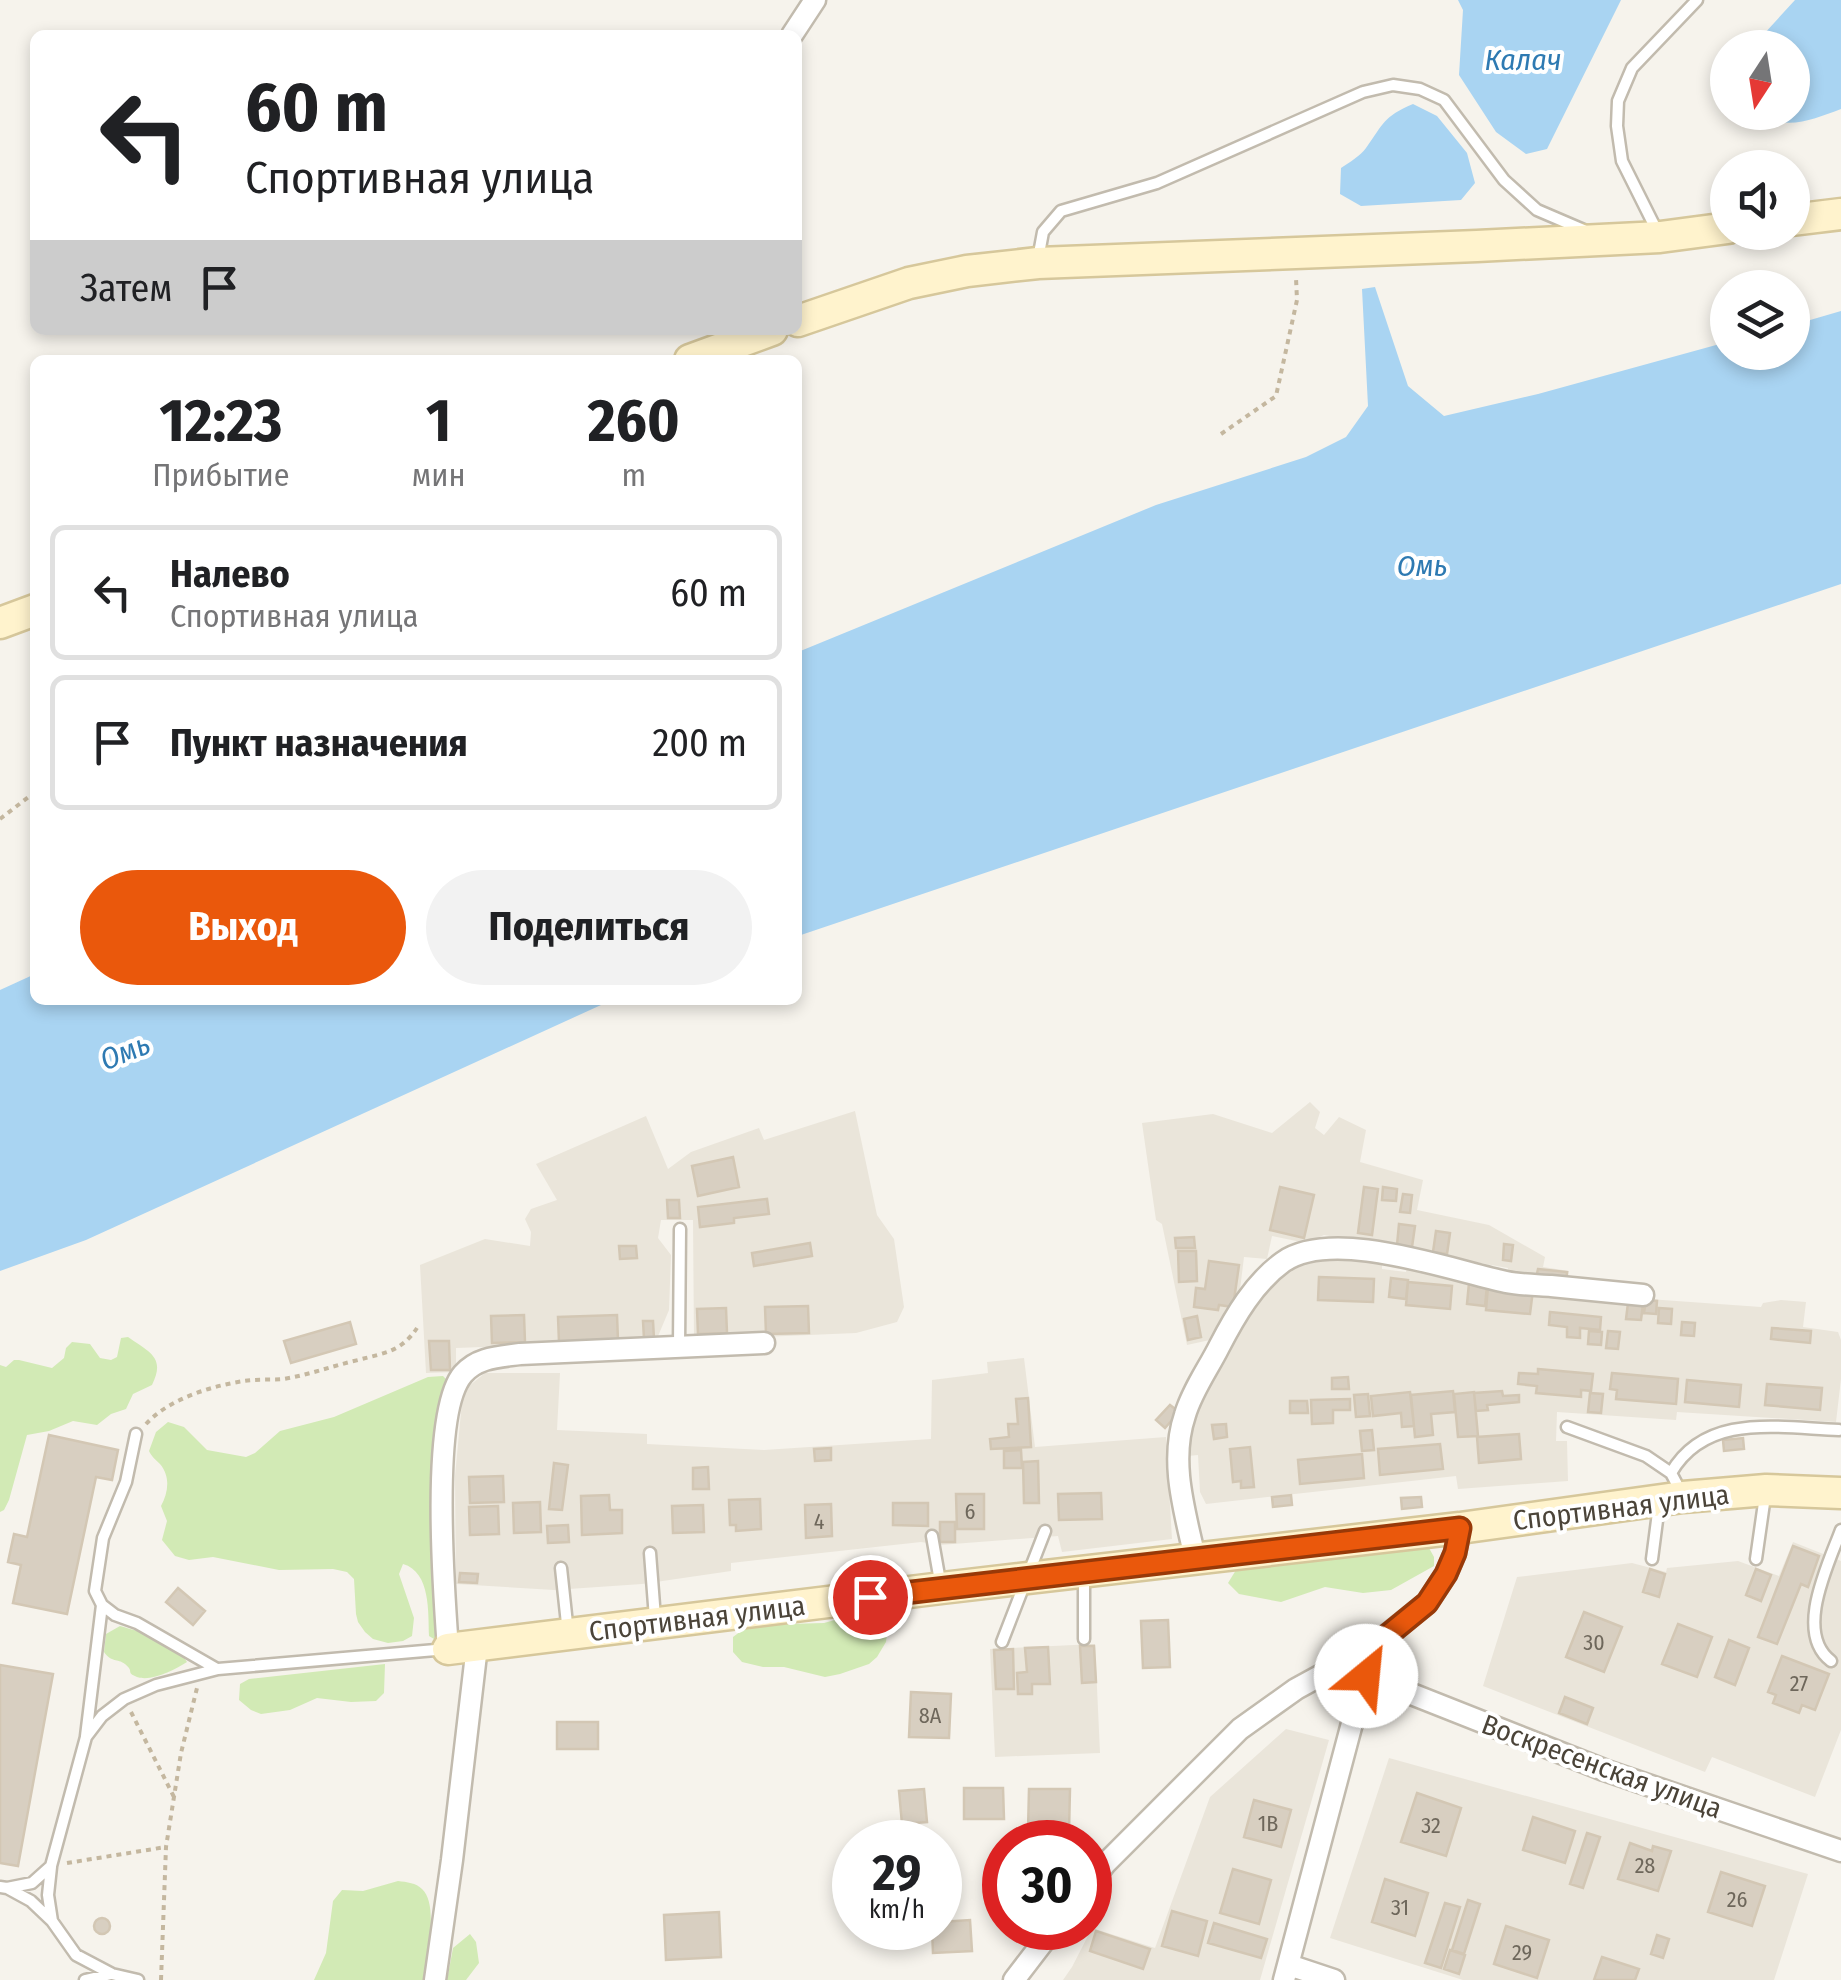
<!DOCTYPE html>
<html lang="ru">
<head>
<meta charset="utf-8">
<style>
	body { margin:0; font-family:"Fira Sans Condensed",sans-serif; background:#f2f2f2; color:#202124; height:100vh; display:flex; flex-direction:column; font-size:38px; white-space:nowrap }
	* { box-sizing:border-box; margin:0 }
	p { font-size:32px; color:#757577 }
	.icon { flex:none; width:55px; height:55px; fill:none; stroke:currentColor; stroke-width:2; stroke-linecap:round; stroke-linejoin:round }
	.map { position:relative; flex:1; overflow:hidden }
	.details { position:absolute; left:30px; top:355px; width:772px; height:650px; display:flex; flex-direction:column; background:#fff; border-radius:15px; box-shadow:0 5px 15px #0003 }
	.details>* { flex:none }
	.banner { position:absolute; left:30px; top:30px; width:772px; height:305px; border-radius:15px; box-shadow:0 5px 15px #0003; background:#fff; color:#202124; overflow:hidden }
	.needle { width:65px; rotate:192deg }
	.controls { position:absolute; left:1710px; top:30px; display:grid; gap:20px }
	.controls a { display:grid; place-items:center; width:100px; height:100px; border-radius:50%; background:#fff; box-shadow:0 5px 15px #0003; font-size:50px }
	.speed { position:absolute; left:832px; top:1820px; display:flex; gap:20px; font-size:50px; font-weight:700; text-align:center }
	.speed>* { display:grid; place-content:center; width:130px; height:130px; border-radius:50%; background:#fff; box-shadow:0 5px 15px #0003; line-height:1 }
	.speed small { font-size:25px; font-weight:400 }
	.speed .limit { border:15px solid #d22; background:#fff; color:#111 }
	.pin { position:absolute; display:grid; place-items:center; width:85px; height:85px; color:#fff; margin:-42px; border:5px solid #fff; border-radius:50%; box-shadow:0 2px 10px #0007 }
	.me { position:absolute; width:110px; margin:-55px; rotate:28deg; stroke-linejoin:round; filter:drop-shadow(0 0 8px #0008) }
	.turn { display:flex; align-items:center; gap:35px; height:210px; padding:0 50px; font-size:45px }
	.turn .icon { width:130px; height:130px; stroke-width:2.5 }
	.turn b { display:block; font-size:70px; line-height:85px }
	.then { display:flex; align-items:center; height:95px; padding:0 50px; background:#0003; gap:20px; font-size:38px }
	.eta { display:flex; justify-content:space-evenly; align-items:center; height:170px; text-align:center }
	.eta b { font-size:60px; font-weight:700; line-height:70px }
	.primary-button { display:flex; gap:20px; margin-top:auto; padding:20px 50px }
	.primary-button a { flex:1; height:115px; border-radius:60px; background:#ea580c; color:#fff; font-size:40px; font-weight:700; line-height:115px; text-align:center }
	.primary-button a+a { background:#f2f2f2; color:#202124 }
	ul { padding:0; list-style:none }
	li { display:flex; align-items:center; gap:30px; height:135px; margin:0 20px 15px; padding:0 30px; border:5px solid #e0e0e0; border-radius:15px }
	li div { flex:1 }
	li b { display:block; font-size:38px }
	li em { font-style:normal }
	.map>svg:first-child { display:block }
	.residential { fill:#eae5da }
	.green { fill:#d2eab5 }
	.water { fill:#a9d4f2 }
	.building { fill:#d8cfc1; stroke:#d3c7b4; stroke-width:2.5 }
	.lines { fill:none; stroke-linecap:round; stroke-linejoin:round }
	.lane-casing { stroke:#c2bbae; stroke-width:15 }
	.street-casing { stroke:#c2bbae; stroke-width:25 }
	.secondary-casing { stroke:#d6c79b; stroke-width:35 }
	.path { stroke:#c4b79f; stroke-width:4; stroke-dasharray:5 5; stroke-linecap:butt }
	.lane { stroke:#fff; stroke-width:10 }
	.street { stroke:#fff; stroke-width:20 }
	.secondary { stroke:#fff3cd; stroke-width:30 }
	.route-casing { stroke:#983908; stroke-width:25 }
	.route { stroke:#ea580c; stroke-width:18 }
	.labels { text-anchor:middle; stroke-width:8; stroke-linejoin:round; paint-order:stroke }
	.number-label { font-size:22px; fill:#6e675b }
	.street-label { font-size:28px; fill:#4b4439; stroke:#fff }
	.water-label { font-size:30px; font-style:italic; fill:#2e7ab2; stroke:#fff }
</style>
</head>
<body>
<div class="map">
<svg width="1841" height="1980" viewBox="0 0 1841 1980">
	<rect width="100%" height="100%" fill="#f6f3ec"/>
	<path class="residential" d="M1310,1102L1320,1112L1315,1128L1324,1135L1339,1117L1366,1130L1360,1162L1423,1180L1417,1210L1489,1225L1545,1257L1543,1267L1569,1271L1567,1283L1507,1276L1508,1268L1324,1235L1306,1243L1272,1236L1267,1259L1244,1257L1238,1306L1219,1338L1187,1345L1162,1224L1156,1220L1142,1123L1213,1114L1272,1133Z
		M855,1111L877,1215L894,1239L904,1307L897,1322L856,1333L694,1340L693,1220H661L658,1238L671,1255L669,1310L656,1341L456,1348V1372L426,1373L420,1265L485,1239L530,1246L531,1232L525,1219L531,1209L557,1200L536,1164L646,1116L668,1169L691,1152L759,1128L764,1140Z
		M1307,1258L1382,1259V1269L1406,1272L1407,1266L1592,1295L1761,1307L1763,1303L1781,1300L1806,1302L1803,1327L1838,1332L1841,1340V1379L1836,1422L1677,1412L1676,1420L1557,1412L1556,1441H1567L1568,1481L1458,1489L1456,1476L1206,1504L1200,1492L1198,1455L1188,1456L1192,1419L1246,1317L1262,1295L1287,1272Z
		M1024,1358L1035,1447L1166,1437L1172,1539L1062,1552L1058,1536L940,1545L921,1542L731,1563V1571L642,1584L554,1590L456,1584L455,1476L463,1391L485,1373H560L557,1430L647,1434V1444L764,1450L931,1439L932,1380L988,1373L987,1362Z
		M1793,1542L1841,1561V1730L1815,1797L1712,1757L1705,1772L1483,1686L1517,1577L1632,1563L1666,1572L1667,1568L1738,1561L1779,1576Z
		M1095,1644L1100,1753L995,1757L990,1649Z
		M1286,1729L1329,1740L1260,1980H1063L1072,1967L1092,1928L1155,1948L1210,1797Z
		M1389,1758L1808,1874L1774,1980H1463L1330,1938Z"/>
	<path class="green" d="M128,1337C149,1352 166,1357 152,1385L133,1394L126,1409L111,1414L97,1425L73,1421L49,1431L27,1435L9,1500L4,1510L0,1512V1365L6,1367L14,1360H19L52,1368L64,1358L66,1348L72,1342L90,1344L100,1358L111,1360L117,1357L121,1338Z
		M443,1376L451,1384L438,1638L434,1639L429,1636C428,1613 431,1572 403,1564L399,1574L414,1618L412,1636L403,1641L388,1643L373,1639L365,1632L358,1622L356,1614L354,1579L347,1572L333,1569L279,1570L213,1557L189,1560L175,1556L162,1540L167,1521L161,1506C168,1493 171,1477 160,1464C156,1460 151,1456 149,1451L156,1432L168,1422L184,1427L207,1450L246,1457L255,1453L280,1431L334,1417L428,1377Z
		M1417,1547L1429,1548L1434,1557V1566L1391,1590L1363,1593L1325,1587L1281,1602L1239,1594L1228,1583L1236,1570Z
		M867,1611L884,1615L888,1625L886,1642L877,1657L869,1664L840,1674L825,1677L784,1667H763L742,1662L733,1652V1637L749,1625L824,1623Z
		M120,1626C144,1633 174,1640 187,1662C175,1670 151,1682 137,1677C125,1672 135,1672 125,1664C117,1658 112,1663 104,1652L106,1634Z
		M385,1664L384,1693L376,1701L351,1702L317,1698L290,1710L261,1714L251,1710L239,1700L240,1684L249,1679Z
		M398,1881C407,1882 416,1883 422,1889C439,1904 427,1959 423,1980H314L326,1953L333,1901L342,1890L363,1891Z
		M470,1934L476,1942L479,1963L466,1980H447L453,1948Z"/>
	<path class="water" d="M1458,0H1621L1547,149L1526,154L1496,132L1459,75L1463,10Z
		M1795,0H1841V109C1814,119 1785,132 1760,113L1792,112V48L1752,47Z
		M1413,104L1437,116L1467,153L1475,183L1461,200L1361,206L1340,194L1341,168C1350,162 1360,156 1366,148C1384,123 1383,117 1413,104Z
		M1375,287L1408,386L1444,416L1538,394L1727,342L1728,352H1792L1793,325L1841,311V584L798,936V652L1156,505L1306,457L1346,437L1368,406L1362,289Z
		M35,974V1000H612L86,1240L0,1271V990Z"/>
	<path class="building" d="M733,1157L739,1187L698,1196L692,1166Z
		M1280,1187L1314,1195L1304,1238L1270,1230Z
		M1364,1187L1378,1189L1372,1235L1358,1233Z
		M1383,1187L1397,1189L1396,1201L1382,1200Z
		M1403,1194L1412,1195L1410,1213L1400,1212Z
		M767,1199L769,1214L734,1218V1223L700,1227L698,1207Z
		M667,1200H679L680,1218H668Z
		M1399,1224L1415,1226L1412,1247L1397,1245Z
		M1436,1231L1450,1233L1447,1254L1433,1252Z
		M1194,1237L1195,1248H1176L1175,1238Z
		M810,1243L812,1256L754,1266L752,1253Z
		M1504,1244L1513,1245L1511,1261L1503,1260Z
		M619,1246H636L637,1258L620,1259Z
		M1178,1251H1196L1197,1281L1179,1282Z
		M1209,1261L1239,1265L1233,1307L1219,1305L1218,1310L1194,1307L1196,1288L1205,1289Z
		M1538,1269L1567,1272L1566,1282L1536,1278Z
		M1319,1277L1374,1279L1373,1302L1318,1300Z
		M1391,1278L1408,1280L1406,1299L1389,1297Z
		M1408,1282L1452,1286L1450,1309L1406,1305Z
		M1469,1283L1487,1285L1485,1306L1467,1304Z
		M1488,1287L1533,1290L1530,1314L1486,1310Z
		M1646,1300L1657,1301L1656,1314L1644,1313Z
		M1628,1303L1643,1304L1641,1320L1626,1319Z
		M808,1306L809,1333L766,1334L765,1307Z
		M726,1308L727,1333L698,1334L697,1309Z
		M1659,1308L1672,1309L1671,1324L1658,1323Z
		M1550,1312L1601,1317L1600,1330L1580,1328V1338L1567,1337V1327L1549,1325Z
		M524,1315L525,1342L492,1343L491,1316Z
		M617,1315L618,1340L559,1342L558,1317Z
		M1197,1316L1201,1337L1188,1340L1184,1319Z
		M643,1321H653L654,1339H644Z
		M350,1322L356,1344L291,1363L284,1341Z
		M1682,1322L1695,1323L1694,1336L1681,1335Z
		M1772,1328L1811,1331L1810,1343L1771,1339Z
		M1589,1331L1602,1332L1601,1345L1588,1344Z
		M1608,1331L1620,1332L1618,1349L1606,1348Z
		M429,1341H449L450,1370H431Z
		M1538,1369L1593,1374L1591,1391L1581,1390V1397L1536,1393L1537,1386L1518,1384L1519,1373L1538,1374Z
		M1612,1373L1678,1379L1676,1404L1616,1399L1617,1390L1610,1389Z
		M1348,1377L1349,1389H1332V1378Z
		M1687,1380L1741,1385L1739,1407L1685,1402Z
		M1767,1384L1822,1388L1820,1410L1765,1405Z
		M1453,1391L1455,1412L1431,1414L1433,1435L1415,1437L1411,1395Z
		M1502,1391L1503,1396L1519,1395V1402L1487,1405L1488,1410L1476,1411L1474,1393Z
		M1410,1392L1414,1426L1402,1427L1401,1413L1373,1416L1371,1396Z
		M1474,1392L1478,1436L1458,1437L1454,1394Z
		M1590,1393L1603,1394L1601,1413L1588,1412Z
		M1368,1394L1370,1416L1356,1417L1354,1395Z
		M1028,1398L1031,1447L991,1449L990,1439L1009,1437L1008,1424H1018L1016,1399Z
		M1350,1399V1410H1333V1423L1312,1424L1311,1400Z
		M1290,1401H1307L1308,1413H1290Z
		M1170,1405L1179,1412L1165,1428L1156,1420Z
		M1226,1424L1227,1437L1214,1439L1212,1425Z
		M1372,1430L1374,1450L1362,1451L1360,1431Z
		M1519,1434L1521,1459L1479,1463L1477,1437Z
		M49,1435L118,1450L112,1480L96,1477L67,1614L13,1603L21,1565L8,1562L14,1534L27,1537Z
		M1743,1438L1744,1449L1724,1451L1723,1440Z
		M1440,1444L1443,1469L1380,1475L1378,1449Z
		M1250,1447L1254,1487L1241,1488V1481L1233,1482L1230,1449Z
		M831,1448V1460L815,1461L814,1449Z
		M1021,1450L1022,1468H1004V1451Z
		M1362,1454L1364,1478L1300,1484L1298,1460Z
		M1038,1461L1039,1503H1024L1023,1462Z
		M554,1463L568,1465L562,1510L549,1509Z
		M708,1467L709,1489H693V1468Z
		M503,1476L504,1502L470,1503L469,1477Z
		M1101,1493L1102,1519L1059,1520L1058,1494Z
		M956,1494H984V1529H957Z
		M609,1495L610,1510H622V1533L582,1535L581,1496Z
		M1291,1495L1292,1505L1273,1507L1272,1497Z
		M1421,1497L1422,1507L1402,1509L1401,1498Z
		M760,1499L761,1529L736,1531V1525H730L729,1500Z
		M540,1502L541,1532L514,1533L513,1503Z
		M893,1503H928V1526L893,1525Z
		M831,1504L832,1536L806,1538L805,1505Z
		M703,1505L704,1532L673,1533L672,1506Z
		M498,1506L499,1534L470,1535L469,1507Z
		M940,1522H955V1542H940Z
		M568,1525L569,1542L548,1543L547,1526Z
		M1793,1546L1819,1556L1808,1587L1801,1584L1777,1644L1758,1637Z
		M1650,1569L1665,1574L1659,1597L1643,1592Z
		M1756,1569L1771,1575L1761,1601L1746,1595Z
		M460,1573L478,1574L477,1583L459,1582Z
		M178,1588L205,1611L193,1625L166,1602Z
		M1584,1612L1622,1627L1604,1672L1566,1657Z
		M1168,1620L1170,1667L1143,1668L1141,1621Z
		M1678,1624L1712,1637L1697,1677L1662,1664Z
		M1729,1640L1749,1648L1735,1685L1715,1677Z
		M1080,1646H1094L1096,1682L1082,1683Z
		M1048,1647L1050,1684H1032V1694H1018L1017,1673L1027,1672L1025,1648Z
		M1013,1649L1014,1689H996L994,1650Z
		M1782,1656L1829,1674L1815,1710L1802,1705L1799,1713L1773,1703L1776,1695L1768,1692Z
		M0,1665L53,1674L18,1866L0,1863Z
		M911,1692L951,1694L949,1738L909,1737Z
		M1565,1697L1593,1708L1587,1724L1559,1713Z
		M557,1722H598V1749H557Z
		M964,1788H1003L1004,1819H964Z
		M924,1789L927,1822L902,1824L899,1791Z
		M1029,1789H1070L1069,1832L1028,1831Z
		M1417,1793L1461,1808L1446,1856L1401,1842Z
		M1254,1800L1291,1810L1281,1847L1244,1837Z
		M1533,1817L1575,1831L1565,1863L1523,1850Z
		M1587,1833L1600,1837L1583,1888L1570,1884Z
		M1630,1843L1652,1851L1653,1846L1671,1851L1658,1891L1618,1879Z
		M1233,1869L1271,1880L1259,1924L1220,1913Z
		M1721,1872L1765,1886L1752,1926L1708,1912Z
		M1385,1879L1428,1893L1415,1936L1372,1922Z
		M1468,1900L1480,1904L1464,1954L1452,1950Z
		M1445,1903L1460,1907L1441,1968L1425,1963Z
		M1172,1911L1207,1921L1198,1956L1162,1946Z
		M719,1912L721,1957L666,1960L664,1915Z
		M94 1926a8 8 0 1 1 16 0a8 8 0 1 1-16 0Z
		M970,1920L972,1951L933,1953L932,1928H940V1922Z
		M1214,1923L1267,1939L1261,1958L1208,1943Z
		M1506,1926L1549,1940L1537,1978L1494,1964Z
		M1096,1931L1150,1949L1143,1969L1090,1951Z
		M1657,1935L1669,1939L1663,1958L1651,1954Z
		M1450,1950L1465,1955L1459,1974L1444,1969Z
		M1602,1957L1639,1969L1635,1980H1594Z"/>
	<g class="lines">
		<g class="lane-casing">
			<path id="lane" d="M1657,231L1622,161L1617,126L1618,101L1632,68L1697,0
				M1038,259L1043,232L1061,211L1157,183L1363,92L1393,85L1420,89L1444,100L1504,180L1537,210L1586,231
				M679,1346L680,1229
				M1567,1427L1646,1456L1671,1473L1681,1492
				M136,1434L126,1482L103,1538L95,1591L102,1605L115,1615L137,1623L217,1669
				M1671,1473C1706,1412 1780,1428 1839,1430
				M932,1536L941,1587
				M650,1553L655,1618
				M1652,1559L1659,1505
				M1756,1559L1765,1496
				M561,1568L568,1633
				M1084,1575V1639
				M1002,1642L1045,1531
				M1831,1661C1794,1633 1828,1565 1841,1530
				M86,1736L102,1605
				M51,1867L48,1895L52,1921L76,1955L112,1974L138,1980
				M0,1887L7,1888L32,1883L51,1866L86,1737L102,1716L124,1699L156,1685L218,1669L447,1649
				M9,1889L31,1901L51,1920
				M85,1980L111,1974"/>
		</g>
		<g class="street-casing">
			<path id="street" d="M792,35L815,0
				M1195,1558C1185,1512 1169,1462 1185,1415C1192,1391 1208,1369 1219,1347C1235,1316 1254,1283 1283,1262C1333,1227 1450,1270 1506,1282C1521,1285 1536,1285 1551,1286C1582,1289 1612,1292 1643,1295
				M448,1649C444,1595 430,1412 463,1374C478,1357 499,1357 520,1354L764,1343
				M1366,1676L1604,1770L1841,1851
				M1090,1883L1105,1864L1240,1729L1296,1689L1371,1648L1427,1603L1446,1574L1455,1553L1460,1528
				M1289,1965L1334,1980
				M435,1980L452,1860L477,1646
				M1014,1980L1054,1928
				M1284,1980L1368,1663"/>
		</g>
		<g class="secondary-casing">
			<path id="secondary" d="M1792,220L1841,214
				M798,321L909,283L967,271L1038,263L1477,246L1660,237L1728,228
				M690,360L772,330
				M0,623L35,610
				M448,1649L942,1588L1460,1528L1683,1497L1766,1490L1841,1493"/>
		</g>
		<path class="path" d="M1221,434L1276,396L1297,300L1296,278
			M0,819L35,792
			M146,1424C169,1399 211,1386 244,1381C257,1379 270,1380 283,1379C309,1375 332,1366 358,1360C384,1353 401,1352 417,1328
			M131,1712L174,1797
			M67,1863L166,1847
			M161,1980L166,1847L181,1753L197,1688"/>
		<use href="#lane" class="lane"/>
		<use href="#street" class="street"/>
		<use href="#secondary" class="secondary"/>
	</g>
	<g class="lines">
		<g class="route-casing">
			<path id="route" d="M870,1597L1460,1528L1455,1553L1446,1574L1427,1603L1372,1648L1366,1676"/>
		</g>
		<use href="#route" class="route"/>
	</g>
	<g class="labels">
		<g class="number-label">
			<text x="970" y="1519">6</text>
			<text x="819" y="1529">4</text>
			<text x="1594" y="1650">30</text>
			<text x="1799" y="1691">27</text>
			<text x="930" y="1723">8А</text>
			<text x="1268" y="1831">1В</text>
			<text x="1431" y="1833">32</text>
			<text x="1645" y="1873">28</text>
			<text x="1737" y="1907">26</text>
			<text x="1400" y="1915">31</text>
			<text x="1522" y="1960">29</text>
		</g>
		<g class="street-label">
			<text transform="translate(1621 1507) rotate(-7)" y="10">Спортивная улица</text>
			<text transform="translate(697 1618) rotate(-7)" y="10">Спортивная улица</text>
			<text transform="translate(1602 1766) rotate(20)" y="10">Воскресенская улица</text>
		</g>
		<g class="water-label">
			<text x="1523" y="70">Калач</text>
			<text x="1422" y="576">Омь</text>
			<text transform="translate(125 1052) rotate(-22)" y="10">Омь</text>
		</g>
	</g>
</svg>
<div class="controls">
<a><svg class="needle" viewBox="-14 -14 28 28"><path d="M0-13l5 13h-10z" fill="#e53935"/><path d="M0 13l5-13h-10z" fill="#757577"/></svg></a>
<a><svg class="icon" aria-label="sound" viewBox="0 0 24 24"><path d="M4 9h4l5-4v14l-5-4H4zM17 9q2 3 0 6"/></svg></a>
<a><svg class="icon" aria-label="layers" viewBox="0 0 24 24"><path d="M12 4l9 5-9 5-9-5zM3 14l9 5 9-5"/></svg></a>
</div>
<div class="speed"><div>29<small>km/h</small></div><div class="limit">30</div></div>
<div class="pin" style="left:870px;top:1597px;background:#d93025"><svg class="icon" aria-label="arrive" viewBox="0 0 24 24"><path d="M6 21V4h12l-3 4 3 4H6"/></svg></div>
<svg class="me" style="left:1366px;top:1676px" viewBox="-20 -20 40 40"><circle r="19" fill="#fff"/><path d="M0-13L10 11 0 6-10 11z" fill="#ea580c"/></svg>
<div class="banner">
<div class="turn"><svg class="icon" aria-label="left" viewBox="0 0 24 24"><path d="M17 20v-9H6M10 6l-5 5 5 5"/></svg><div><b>60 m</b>Спортивная улица</div></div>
<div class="then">Затем<svg class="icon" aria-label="arrive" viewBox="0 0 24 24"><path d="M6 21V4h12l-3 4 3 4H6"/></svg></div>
</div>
<section class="details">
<div class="eta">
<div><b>12:23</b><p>Прибытие</p></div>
<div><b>1</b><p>мин</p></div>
<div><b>260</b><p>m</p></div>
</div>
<ul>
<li><svg class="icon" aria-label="left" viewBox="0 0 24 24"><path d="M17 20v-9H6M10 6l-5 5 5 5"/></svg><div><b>Налево</b><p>Спортивная улица</p></div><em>60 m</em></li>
<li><svg class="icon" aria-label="arrive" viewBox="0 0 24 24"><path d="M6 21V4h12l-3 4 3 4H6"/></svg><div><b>Пункт назначения</b></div><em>200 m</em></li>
</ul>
<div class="primary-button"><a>Выход</a><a>Поделиться</a></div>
</section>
</div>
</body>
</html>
